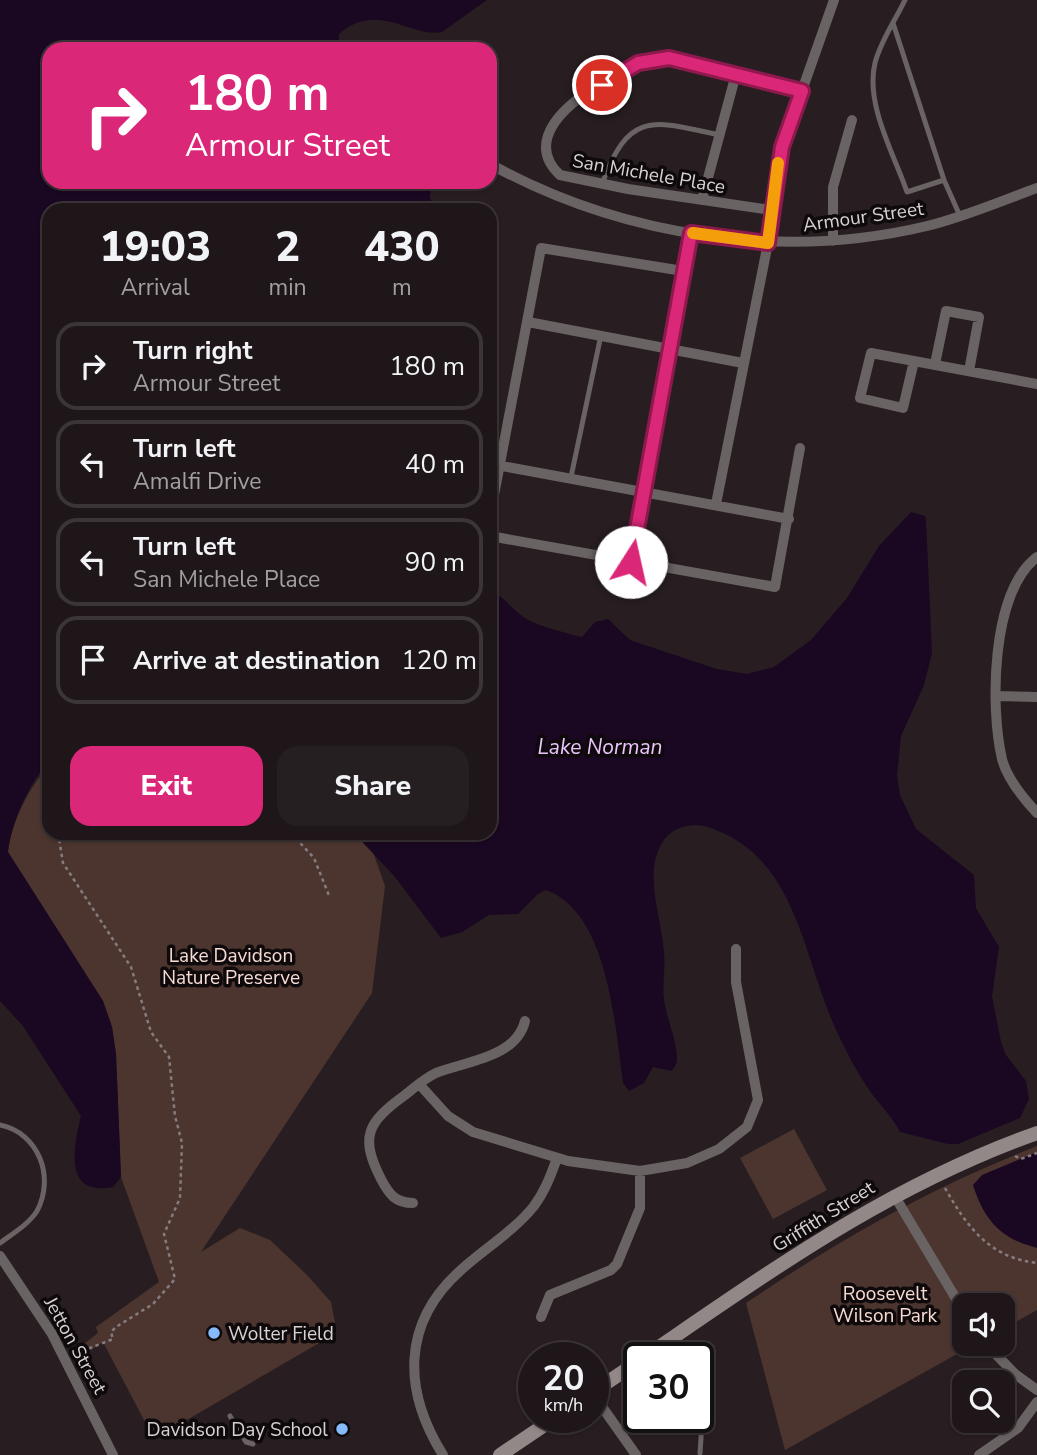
<!DOCTYPE html>
<html lang="en">
<head>
<meta charset="utf-8">
<style>
	body { margin:0; font-family:"Nunito Sans",sans-serif; background:#261f22; color:#f1f3f6; height:100vh; display:flex; flex-direction:column; font-size:26px; white-space:nowrap }
	* { box-sizing:border-box; margin:0 }
	p { font-size:23px; color:#a19fa2 }
	.icon { flex:none; width:38px; height:38px; fill:none; stroke:currentColor; stroke-width:2; stroke-linecap:round; stroke-linejoin:round }
	.map { position:relative; flex:1; overflow:hidden }
	.panel { position:absolute; left:42px; top:203px; width:455px; height:637px; display:flex; flex-direction:column; background:#1e1619; border-radius:21px; box-shadow:0 2px 5px #0004,0 0 0 2px #3c3538 }
	.panel>* { flex:none }
	.top-card { position:absolute; left:42px; top:42px; width:455px; height:147px; border-radius:21px; box-shadow:0 2px 5px #0004,0 0 0 2px #3c3538; background:#db2777; color:#fff; overflow:hidden }
	.buttons { position:absolute; left:952px; top:1293px; display:grid; gap:14px }
	.buttons a { display:grid; place-items:center; width:63px; height:63px; border-radius:14px; background:#1e1619; box-shadow:0 2px 5px #0004,0 0 0 2px #3c3538; font-size:35px }
	.speed { position:absolute; left:518px; top:1342px; display:flex; gap:14px; font-size:35px; font-weight:700; text-align:center }
	.speed>* { display:grid; place-content:center; width:91px; height:91px; border-radius:50%; background:#1e1619; box-shadow:0 2px 5px #0004,0 0 0 2px #3c3538; line-height:1 }
	.speed small { font-size:18px; font-weight:400 }
	.speed .limit { border:4px solid #111; border-radius:10px; background:#fff; color:#111 }
	.pin { position:absolute; display:grid; place-items:center; width:60px; height:60px; color:#fff; margin:-30px; border:4px solid #fff; border-radius:50%; box-shadow:0 2px 7px #0007 }
	.me { position:absolute; width:77px; margin:-38px; rotate:10deg; stroke-linejoin:round; filter:drop-shadow(0 0 5px #0008) }
	.turn { display:flex; align-items:center; gap:24px; height:147px; padding:0 28px; font-size:32px }
	.turn .icon { width:91px; height:91px; stroke-width:2.5 }
	.turn b { display:block; font-size:49px; line-height:60px }
	.eta { display:flex; justify-content:space-evenly; align-items:center; height:119px; text-align:center }
	.eta b { font-size:42px; font-weight:800; line-height:49px }
	.action { display:flex; gap:14px; margin-top:auto; padding:14px 28px }
	.action a { flex:1; height:80px; border-radius:21px; background:#db2777; color:#fff; font-size:28px; font-weight:800; line-height:80px; text-align:center }
	.action a+a { background:#261f22; color:#f1f3f6 }
	ul { padding:0; list-style:none }
	li { display:flex; align-items:center; gap:21px; height:88px; margin:0 14px 10px; padding:0 14px; border:4px solid #3c3538; border-radius:21px }
	li div { flex:1 }
	li b { display:block; font-size:26px }
	li em { font-style:normal }
	.map>svg:first-child { display:block }
	.green { fill:#4d352f }
	.water { fill:#1a0722 }
	.lines { fill:none; stroke-linecap:round; stroke-linejoin:round }
	.path { stroke:#857c7f; stroke-width:2.5; stroke-dasharray:3.5 3.5; stroke-linecap:butt }
	.service { stroke:#696363; stroke-width:5 }
	.minor { stroke:#696363; stroke-width:10 }
	.secondary { stroke:#928888; stroke-width:14 }
	.route-casing { stroke:#8e194d; stroke-width:18 }
	.route { stroke:#db2777; stroke-width:12 }
	.slow { stroke:#f59e0b; stroke-width:12 }
	.poi-dot { fill:#85bbfb; stroke:#0e090b; stroke-width:2.5 }
	.labels { text-anchor:middle; stroke-width:7; stroke-linejoin:round; paint-order:stroke }
	.street-label { font-size:19px; fill:#d8d1d3; stroke:#0e090b }
	.park-label { font-size:19px; fill:#f8dbd2; stroke:#0e090b }
	.poi-label { font-size:19px; fill:#d8d1d3; stroke:#0e090b; text-anchor:start }
	.water-label { font-size:21px; font-style:italic; fill:#ebc4fd; stroke:#0e090b }
</style>
</head>
<body>
<div class="map">
<svg width="1037" height="1455" viewBox="0 0 1037 1455">
	<rect width="100%" height="100%" fill="#281e21"/>
	<path class="green" d="M49,765V833H354L373,852L385,886L372,993L201,1252L240,1228L270,1240L307,1275L331,1302L335,1323L326,1339L154,1439L103,1342L82,1356L79,1348L98,1333L96,1327L159,1282L121,1177L116,1054L112,1027L103,1001L8,852C12,820 28,790 49,765Z
		M794,1129L827,1190L773,1219L740,1158Z
		M1037,1146V1310L1003,1329V1306H964V1344H975L785,1450L746,1303C842,1238 928,1189 1037,1146Z"/>
	<path class="water" d="M0,0H487L442,32C410,38 378,0 339,34L338,49H49V182H431L430,197L434,210H49V760C29,785 12,820 8,852L103,1001L112,1027L116,1054L121,1177L113,1187C62,1197 74,1146 81,1116L23,1026L0,1001Z
		M911,512L925,516L926,520L932,653L924,685L901,736L897,776L900,795L916,829L974,875L976,908L999,947L992,996L1001,1042L1006,1055L1026,1081L1029,1099L1020,1118L958,1144H948L900,1132C893,1118 881,1106 872,1094C859,1076 847,1053 838,1034C805,966 799,867 723,833C711,828 701,823 687,826C670,829 661,840 656,857C648,886 662,922 664,952C666,969 661,988 665,1005C668,1023 678,1043 677,1062L672,1071L653,1067L644,1083L629,1091L623,1083C615,1027 609,913 546,890L538,894L518,914L489,915L462,932L441,938L395,877L354,833H490V595L495,593C507,600 514,611 525,618C540,627 560,631 577,636L582,637L595,622L608,619L630,640L717,669L747,674L774,667L811,640L847,598L879,546Z
		M1037,1152V1248C1001,1239 984,1220 973,1185L982,1175Z"/>
	<g class="lines">
		<path class="path" d="M58,833L63,863L131,967L151,1032L169,1057L175,1116L182,1143L180,1198L164,1234L175,1279L153,1304L116,1327L111,1332L113,1339L72,1355
			M291,833L314,858L330,898
			M1015,1156L1021,1159L1037,1153
			M945,1188C967,1227 990,1258 1037,1263"/>
		<path class="service" d="M905,0C895,21 881,40 875,63C865,104 894,154 907,192L944,180L960,216
			M893,23L944,180
			M602,184C629,109 654,121 720,135
			M571,477L601,335
			M0,1125C39,1133 55,1177 37,1211C29,1224 12,1234 0,1243
			M671,1340L682,1358
			M698,1404L702,1423L700,1453
			M230,1416L246,1442L253,1444"/>
		<path class="minor" d="M490,164C621,236 781,261 927,226C964,217 1001,201 1037,188
			M702,200L736,74
			M771,210L628,189L560,175C505,124 627,62 669,58L802,91
			M833,241V187L852,120
			M528,322L743,363
			M914,361L903,408L860,398L871,353L1037,384
			M935,364L946,311L979,317L969,371
			M502,466L789,519
			M716,504L768,243L782,147L834,0
			M490,516L541,248L683,271
			M490,536L775,587L800,448
			M1037,557C991,592 990,707 1002,759C1007,779 1023,798 1037,813
			M631,562L691,233
			M998,696L1037,697
			M419,1084L448,1116L473,1132L568,1161L640,1171L687,1163L719,1149L747,1127L758,1100L736,982V949
			M894,1195L964,1312
			M413,1203C395,1203 389,1194 381,1179C359,1136 368,1122 405,1095C415,1087 425,1078 436,1073C466,1061 516,1058 525,1021
			M0,1256L52,1334L113,1455
			M541,1317L550,1295L611,1270L617,1264L640,1208V1171
			M986,1344L1015,1374L1037,1390
			M593,1394L636,1455
			M443,1455C403,1391 401,1323 461,1270C484,1249 514,1231 534,1206C545,1191 551,1175 557,1158
			M979,1455L1018,1428L1037,1402"/>
		<path class="secondary" d="M643,1358C772,1270 888,1186 1037,1133
			M593,1392L639,1361
			M500,1455L555,1418"/>
	</g>
	<g class="lines">
		<g class="route-casing">
			<path id="route" d="M602,85L638,63L669,58L802,91L782,147L768,243L691,233L631,562"/>
		</g>
		<use href="#route" class="route"/>
		<path class="slow" d="M693,233L768,243L778,163"/>
	</g>
	<g class="poi-dot">
		<circle cx="214" cy="1333" r="7"/>
		<circle cx="342" cy="1429" r="7"/>
	</g>
	<g class="labels">
		<g class="street-label">
			<text transform="translate(649 173) rotate(10)" y="7">San Michele Place</text>
			<text transform="translate(863 216) rotate(-8)" y="7">Armour Street</text>
			<text transform="translate(823 1216) rotate(-32)" y="7">Griffith Street</text>
			<text transform="translate(76 1345) rotate(61)" y="7">Jetton Street</text>
		</g>
		<g class="park-label">
			<text x="231" y="962">Lake Davidson<tspan x="231" dy="22">Nature Preserve</tspan></text>
			<text x="885" y="1300">Roosevelt<tspan x="885" dy="22">Wilson Park</tspan></text>
		</g>
		<g class="poi-label">
			<text x="228" y="1340">Wolter Field</text>
			<text x="328" y="1436" text-anchor="end">Davidson Day School</text>
		</g>
		<g class="water-label">
			<text x="600" y="754">Lake Norman</text>
		</g>
	</g>
</svg>
<div class="buttons">
<a><svg class="icon" aria-label="sound" viewBox="0 0 24 24"><path d="M4 9h4l5-4v14l-5-4H4zM17 9q2 3 0 6"/></svg></a>
<a><svg class="icon" aria-label="search" viewBox="0 0 24 24"><circle cx="10" cy="10" r="6"/><path d="M15 15l6 6"/></svg></a>
</div>
<div class="speed"><div>20<small>km/h</small></div><div class="limit">30</div></div>
<div class="pin" style="left:602px;top:85px;background:#d93025"><svg class="icon" aria-label="arrive" viewBox="0 0 24 24"><path d="M6 21V4h12l-3 4 3 4H6"/></svg></div>
<svg class="me" style="left:631px;top:562px" viewBox="-20 -20 40 40"><circle r="19" fill="#fff"/><path d="M0-13L10 11 0 6-10 11z" fill="#db2777"/></svg>
<div class="top-card">
<div class="turn"><svg class="icon" aria-label="right" viewBox="0 0 24 24"><path d="M7 20v-9h11M14 6l5 5-5 5"/></svg><div><b>180 m</b>Armour Street</div></div>
</div>
<section class="panel">
<div class="eta">
<div><b>19:03</b><p>Arrival</p></div>
<div><b>2</b><p>min</p></div>
<div><b>430</b><p>m</p></div>
</div>
<ul>
<li><svg class="icon" aria-label="right" viewBox="0 0 24 24"><path d="M7 20v-9h11M14 6l5 5-5 5"/></svg><div><b>Turn right</b><p>Armour Street</p></div><em>180 m</em></li>
<li><svg class="icon" aria-label="left" viewBox="0 0 24 24"><path d="M17 20v-9H6M10 6l-5 5 5 5"/></svg><div><b>Turn left</b><p>Amalfi Drive</p></div><em>40 m</em></li>
<li><svg class="icon" aria-label="left" viewBox="0 0 24 24"><path d="M17 20v-9H6M10 6l-5 5 5 5"/></svg><div><b>Turn left</b><p>San Michele Place</p></div><em>90 m</em></li>
<li><svg class="icon" aria-label="arrive" viewBox="0 0 24 24"><path d="M6 21V4h12l-3 4 3 4H6"/></svg><div><b>Arrive at destination</b></div><em>120 m</em></li>
</ul>
<div class="action"><a>Exit</a><a>Share</a></div>
</section>
</div>
</body>
</html>
